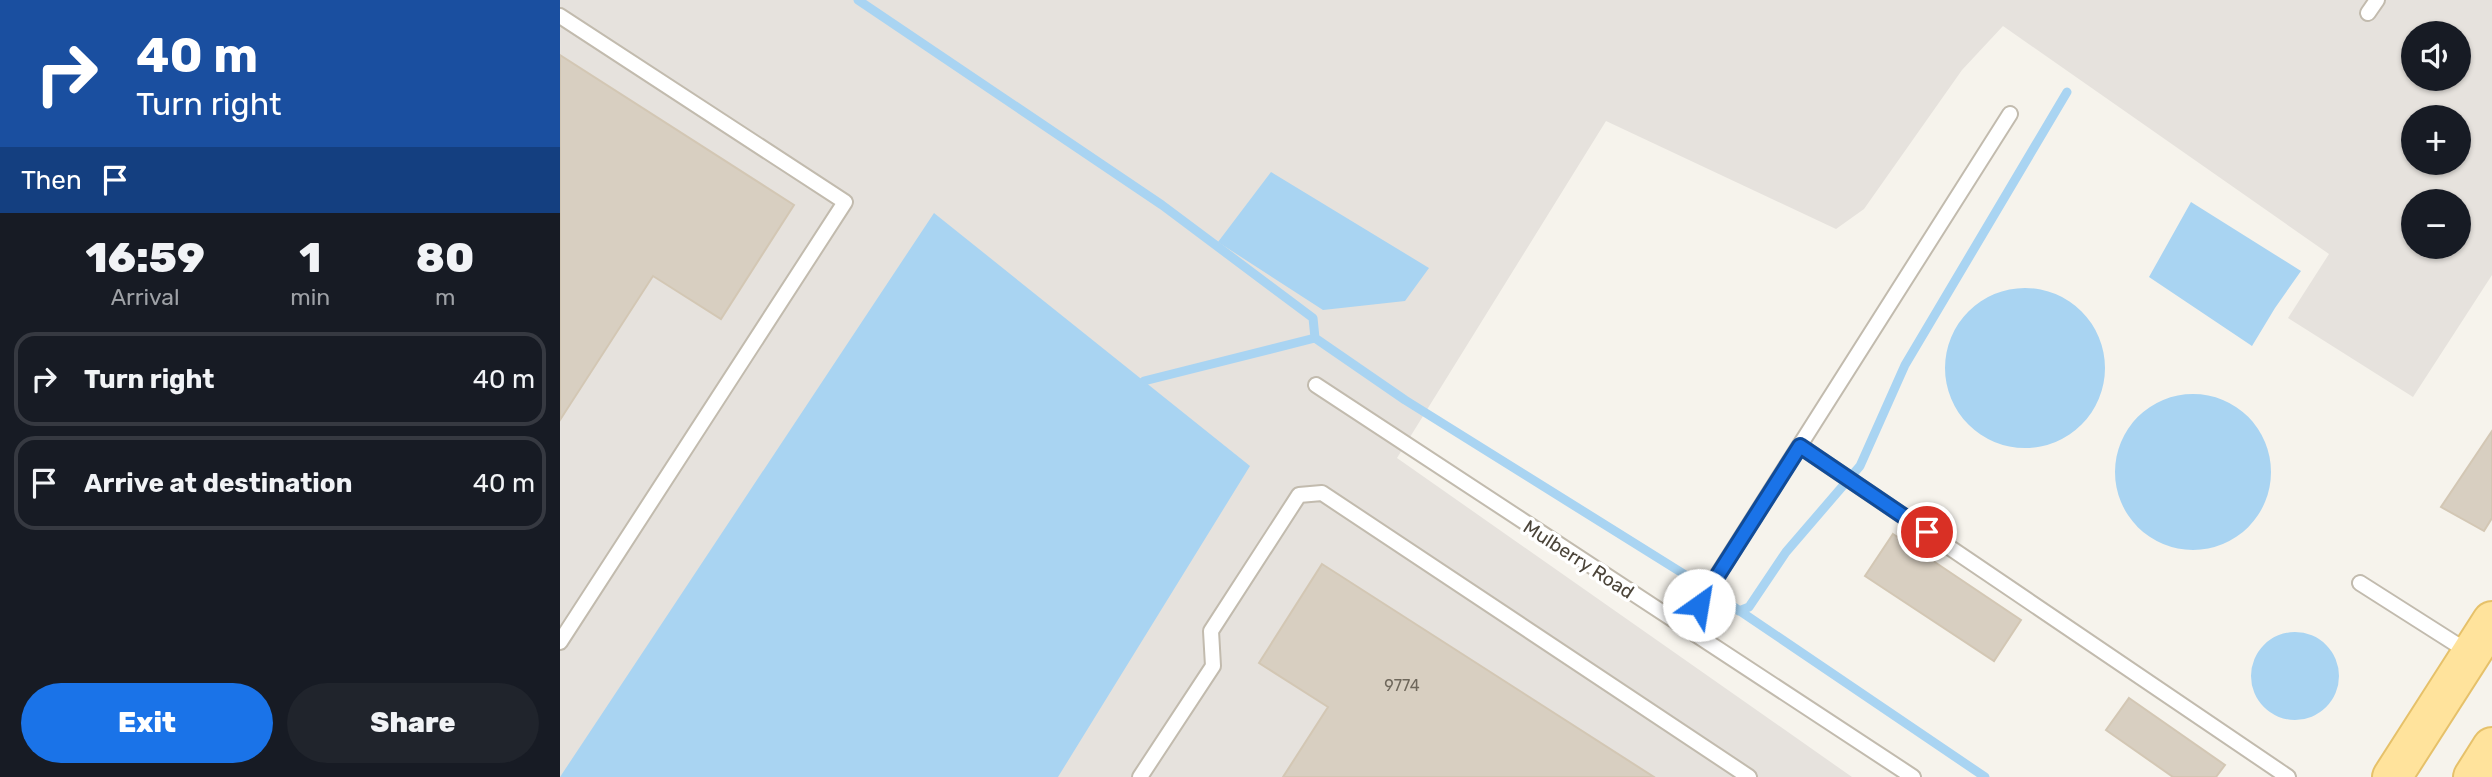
<!DOCTYPE html>
<html lang="en">
<head>
<meta charset="utf-8">
<style>
	body { margin:0; font-family:Rubik,sans-serif; background:#20242c; color:#f1f3f6; height:100vh; display:flex; flex-direction:column; font-size:26px; white-space:nowrap }
	* { box-sizing:border-box; margin:0 }
	p { font-size:23px; color:#9ea1a6 }
	.icon { flex:none; width:38px; height:38px; fill:none; stroke:currentColor; stroke-width:2; stroke-linecap:round; stroke-linejoin:round }
	.map { position:relative; flex:1; overflow:hidden }
	.sheet { display:flex; flex-direction:column; background:#171b24; width:560px }
	.sheet>* { flex:none }
	.banner { background:#1a4fa0; color:#fff; overflow:hidden }
	.tools { position:absolute; left:1841px; top:21px; display:grid; gap:14px }
	.tools a { display:grid; place-items:center; width:70px; height:70px; border-radius:50%; background:#171b24; box-shadow:0 2px 5px #0004; font-size:35px }
	.pin { position:absolute; display:grid; place-items:center; width:60px; height:60px; color:#fff; margin:-30px; border:4px solid #fff; border-radius:50%; box-shadow:0 2px 7px #0007 }
	.me { position:absolute; width:77px; margin:-38px; rotate:32deg; stroke-linejoin:round; filter:drop-shadow(0 0 5px #0008) }
	.turn { display:flex; align-items:center; gap:24px; height:147px; padding:0 21px; font-size:32px }
	.turn .icon { width:91px; height:91px; stroke-width:2.5 }
	.turn b { display:block; font-size:49px; line-height:60px }
	.then { display:flex; align-items:center; height:66px; padding:0 21px; background:#0003; gap:14px; font-size:26px }
	.eta { display:flex; justify-content:space-evenly; align-items:center; height:119px; text-align:center }
	.eta b { font-size:42px; font-weight:800; line-height:49px }
	.cta { display:flex; gap:14px; margin-top:auto; padding:14px 21px }
	.cta a { flex:1; height:80px; border-radius:42px; background:#1a73e8; color:#fff; font-size:28px; font-weight:800; line-height:80px; text-align:center }
	.cta a+a { background:#20242c; color:#f1f3f6 }
	ul { padding:0; list-style:none }
	li { display:flex; align-items:center; gap:21px; height:94px; margin:0 14px 10px; padding:0 7px; border:4px solid #363941; border-radius:21px }
	li div { flex:1 }
	li b { display:block; font-size:26px }
	li em { font-style:normal }
	main { display:flex; flex:1; min-height:0 }
	.map>svg:first-child { display:block }
	.industrial { fill:#e6e2dd; fill-rule:evenodd }
	.water { fill:#a9d4f2 }
	.lines { fill:none; stroke-linecap:round; stroke-linejoin:round }
	.stream { stroke:#a9d4f2; stroke-width:9 }
	.building { fill:#d8cfc1; stroke:#d3c7b4; stroke-width:2 }
	.service-casing { stroke:#c2bbae; stroke-width:18 }
	.primary-casing { stroke:#e6c16a; stroke-width:42 }
	.service { stroke:#fff; stroke-width:14 }
	.primary { stroke:#ffe39c; stroke-width:38 }
	.route-casing { stroke:#114b97; stroke-width:18 }
	.route { stroke:#1a73e8; stroke-width:12 }
	.labels { text-anchor:middle; stroke-width:7; stroke-linejoin:round; paint-order:stroke }
	.number-label { font-size:16px; fill:#6e675b }
	.street-label { font-size:19px; fill:#4b4439; stroke:#fff }
</style>
</head>
<body>
<main>
<section class="sheet">
<div class="banner">
<div class="turn"><svg class="icon" aria-label="right" viewBox="0 0 24 24"><path d="M7 20v-9h11M14 6l5 5-5 5"/></svg><div><b>40 m</b>Turn right</div></div>
<div class="then">Then<svg class="icon" aria-label="arrive" viewBox="0 0 24 24"><path d="M6 21V4h12l-3 4 3 4H6"/></svg></div>
</div>
<div class="eta">
<div><b>16:59</b><p>Arrival</p></div>
<div><b>1</b><p>min</p></div>
<div><b>80</b><p>m</p></div>
</div>
<ul>
<li><svg class="icon" aria-label="right" viewBox="0 0 24 24"><path d="M7 20v-9h11M14 6l5 5-5 5"/></svg><div><b>Turn right</b></div><em>40 m</em></li>
<li><svg class="icon" aria-label="arrive" viewBox="0 0 24 24"><path d="M6 21V4h12l-3 4 3 4H6"/></svg><div><b>Arrive at destination</b></div><em>40 m</em></li>
</ul>
<div class="cta"><a>Exit</a><a>Share</a></div>
</section>
<div class="map">
<svg width="1932" height="777" viewBox="0 0 1932 777">
	<rect width="100%" height="100%" fill="#f6f3ec"/>
	<path class="industrial" d="M0,0H1932V275L1853,397L1728,318L1769,254L1443,26L1402,70L1304,209L1276,229L1046,121L837,458L1292,777H0ZM1853,33H1899V79H1853ZM1853,117H1899V163H1853ZM1853,201H1899V247H1853Z"/>
	<path class="water" d="M711,172L869,268L845,301L763,310L658,242Z
		M1631,202L1741,271L1715,308L1692,346L1589,277Z
		M374,213L690,466L498,777H0Z
		M1385 368a80 80 0 1 1 160 0a80 80 0 1 1-160 0Z
		M1555 472a78 78 0 1 1 156 0a78 78 0 1 1-156 0Z
		M1691 676a44 44 0 1 1 88 0a44 44 0 1 1-88 0Z"/>
	<g class="lines">
		<path class="stream" d="M298,0L602,205L753,318L755,338
			M584,381L755,338L845,400L1135,581
			M1174,607L1425,777
			M1179,611L1189,607L1226,552L1300,466L1345,365L1507,92"/>
	</g>
	<path class="building" d="M0,55L234,205L161,319L93,276L0,420Z
		M1932,431V518L1924,531L1881,507Z
		M1333,534L1461,620L1434,661L1305,576Z
		M762,564L1094,777H723L768,707L699,663Z
		M1569,698L1665,765L1656,777H1613L1546,730Z"/>
	<g class="lines">
		<g class="service-casing">
			<path id="service" d="M1808,13L1817,0
				M0,16L285,202L0,642
				M756,385L1353,777
				M1240,446L1728,777
				M1800,583L1910,653
				M1124,628L1450,114
				M580,777L653,666L651,631L739,495L762,493L1189,777"/>
		</g>
		<g class="primary-casing">
			<path id="primary" d="M1832,777L1932,621
				M1913,777L1932,747"/>
		</g>
		<use href="#service" class="service"/>
		<use href="#primary" class="primary"/>
	</g>
	<g class="lines">
		<g class="route-casing">
			<path id="route" d="M1139,605L1240,446L1367,532"/>
		</g>
		<use href="#route" class="route"/>
	</g>
	<g class="labels">
		<g class="number-label">
			<text x="842" y="691">9774</text>
		</g>
		<g class="street-label">
			<text transform="translate(1019 559) rotate(33)" y="7">Mulberry Road</text>
		</g>
	</g>
</svg>
<div class="tools">
<a><svg class="icon" aria-label="sound" viewBox="0 0 24 24"><path d="M4 9h4l5-4v14l-5-4H4zM17 9q2 3 0 6"/></svg></a>
<a>+</a>
<a>−</a>
</div>
<div class="pin" style="left:1367px;top:532px;background:#d93025"><svg class="icon" aria-label="arrive" viewBox="0 0 24 24"><path d="M6 21V4h12l-3 4 3 4H6"/></svg></div>
<svg class="me" style="left:1139px;top:605px" viewBox="-20 -20 40 40"><circle r="19" fill="#fff"/><path d="M0-13L10 11 0 6-10 11z" fill="#1a73e8"/></svg>
</div>
</main>
</body>
</html>
